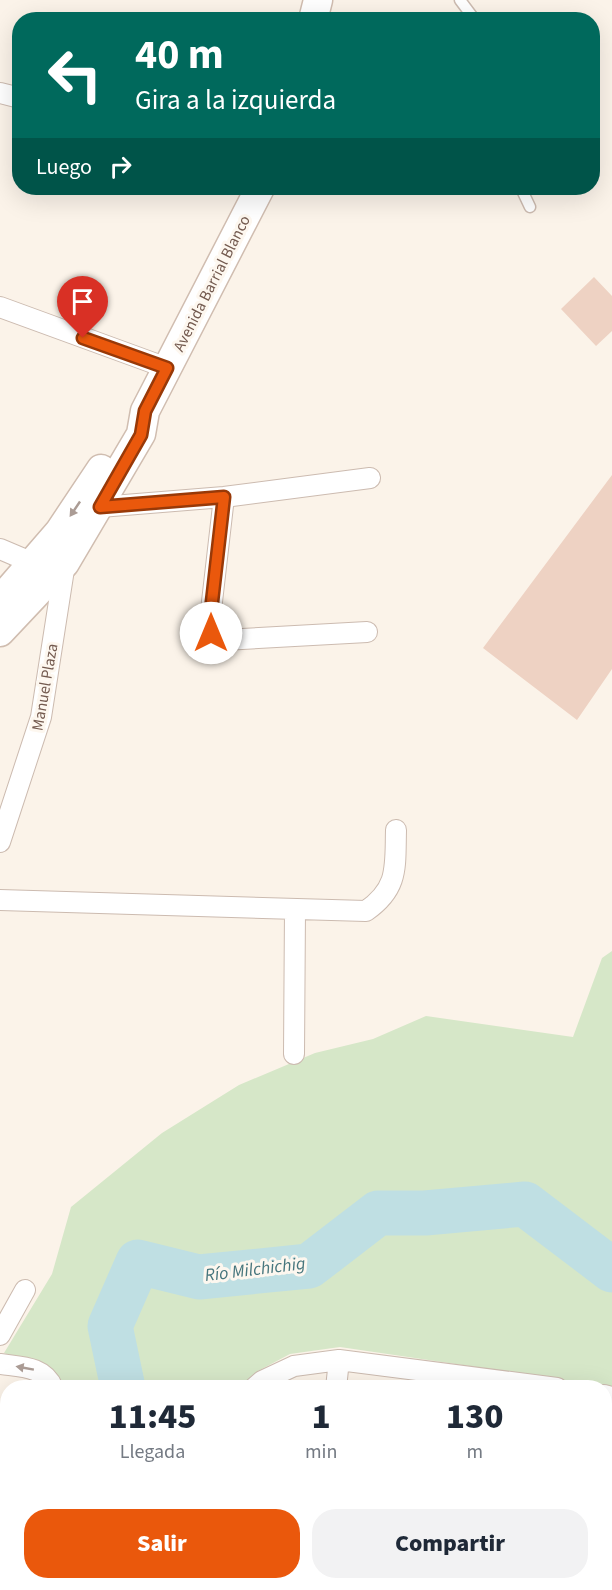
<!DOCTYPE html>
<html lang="es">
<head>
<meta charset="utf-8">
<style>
	body { margin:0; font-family:"Source Sans 3",sans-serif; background:#f2f2f3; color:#1f2937; height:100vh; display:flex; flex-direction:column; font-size:22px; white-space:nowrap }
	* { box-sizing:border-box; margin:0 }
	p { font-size:20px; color:#747a83 }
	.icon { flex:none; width:33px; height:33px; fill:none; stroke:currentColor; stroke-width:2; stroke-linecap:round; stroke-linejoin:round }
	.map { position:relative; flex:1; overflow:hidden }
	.sheet { position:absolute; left:0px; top:1380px; width:612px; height:210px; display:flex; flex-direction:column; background:#fff; border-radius:24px 24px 0 0; box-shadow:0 6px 24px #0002 }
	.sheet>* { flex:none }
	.hud { position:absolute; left:12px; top:12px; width:588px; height:183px; border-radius:24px; box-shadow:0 6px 24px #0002; background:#00695c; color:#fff; overflow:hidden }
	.pin { position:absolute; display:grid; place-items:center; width:51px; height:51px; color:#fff; margin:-62px -26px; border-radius:50% 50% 50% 0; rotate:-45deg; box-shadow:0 0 6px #0007 }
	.pin .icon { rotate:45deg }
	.me { position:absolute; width:66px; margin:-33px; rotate:0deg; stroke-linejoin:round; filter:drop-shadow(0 0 4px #0008) }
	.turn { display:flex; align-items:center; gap:21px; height:126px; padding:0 24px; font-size:27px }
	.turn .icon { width:78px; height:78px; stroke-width:2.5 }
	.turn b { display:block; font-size:42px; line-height:51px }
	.then { display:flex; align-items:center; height:57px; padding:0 24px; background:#0003; gap:12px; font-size:22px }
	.eta { display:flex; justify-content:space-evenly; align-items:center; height:102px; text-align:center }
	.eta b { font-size:36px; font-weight:800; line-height:42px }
	.button { display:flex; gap:12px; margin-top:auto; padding:12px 24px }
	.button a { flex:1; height:69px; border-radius:24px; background:#ea580c; color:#fff; font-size:24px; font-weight:800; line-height:69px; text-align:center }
	.button a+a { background:#f2f2f3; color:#1f2937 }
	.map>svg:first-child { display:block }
	.green { fill:#d6e7c8 }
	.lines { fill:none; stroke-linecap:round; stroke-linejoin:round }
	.river { stroke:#bfdfe3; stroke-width:45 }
	.building { fill:#eed2c3 }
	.lane-casing { stroke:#ccbbb0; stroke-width:13 }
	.street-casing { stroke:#ccbbb0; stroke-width:22 }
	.secondary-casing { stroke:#d0bdb0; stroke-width:31 }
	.lane { stroke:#fff; stroke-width:10 }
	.street { stroke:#fff; stroke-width:20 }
	.secondary { stroke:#fff; stroke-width:28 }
	.oneway { fill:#ab9c95 }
	.route-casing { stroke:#983908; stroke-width:15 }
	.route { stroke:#ea580c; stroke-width:10 }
	.labels { text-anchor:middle; stroke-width:6; stroke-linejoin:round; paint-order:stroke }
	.street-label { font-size:16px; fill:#735a4f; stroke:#fdf7ef }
	.water-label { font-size:18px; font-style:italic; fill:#47767d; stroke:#fdf7ef }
</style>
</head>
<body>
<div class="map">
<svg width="612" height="1590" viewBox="0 0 612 1590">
	<rect width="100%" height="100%" fill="#fbf3e9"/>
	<path class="green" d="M612,951V1387L340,1347L290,1354L258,1371L239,1387H57L52,1373L4,1353L52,1274L71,1207L162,1133L239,1085L315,1053L373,1039L426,1016L573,1037L602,958Z
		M7,1566L8,1582L171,1583L170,1590H0V1568Z"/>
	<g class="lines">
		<path class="river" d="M123,1388L110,1326L138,1262L199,1277L309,1266L378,1213H425L525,1204L612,1270
			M108,1590L127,1582"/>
	</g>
	<path class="building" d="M594,277L612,296V331L596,346L561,309Z
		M612,475V669L577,720L483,648Z"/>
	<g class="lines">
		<g class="lane-casing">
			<path id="lane" d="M460,0L475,20
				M521,188L530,207"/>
		</g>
		<g class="street-casing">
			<path id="street" d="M0,93L20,98
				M0,307L167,368
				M224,497L210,619L211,633L224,640L367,632
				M100,507L224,497L370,478
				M0,549L33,563H65L41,717L0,842
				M0,900L366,911C399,888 395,867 396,830
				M294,1054L295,910
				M0,1335L25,1290
				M0,1364C21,1367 44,1366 53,1388
				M254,1388L262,1381L294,1366L339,1360L557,1388
				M336,1388L339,1360
				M604,1395L612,1397
				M0,1439H8
				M0,1554L8,1553
				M179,1590L181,1582
				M312,1590L313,1582"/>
		</g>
		<g class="secondary-casing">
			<path id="secondary" d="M313,20L318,0
				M0,600L59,532L101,469
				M0,632L65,563L141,434L145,411L260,188"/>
		</g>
		<use href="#lane" class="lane"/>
		<use href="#street" class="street"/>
		<use href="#secondary" class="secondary"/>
	</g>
	<defs><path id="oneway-solid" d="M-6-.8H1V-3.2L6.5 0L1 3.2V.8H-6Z" transform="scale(1.5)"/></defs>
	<g class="oneway">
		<use href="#oneway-solid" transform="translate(75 509) rotate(124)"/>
		<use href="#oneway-solid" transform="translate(25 1368) rotate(-170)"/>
	</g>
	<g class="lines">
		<g class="route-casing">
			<path id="route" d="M83,338L167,368L145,411L141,435L100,507L224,497L210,619L211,633"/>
		</g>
		<use href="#route" class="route"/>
	</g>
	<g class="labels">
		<g class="street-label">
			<text transform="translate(211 283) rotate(-63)" y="6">Avenida Barrial Blanco</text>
			<text transform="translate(44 687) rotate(-80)" y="6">Manuel Plaza</text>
		</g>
		<g class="water-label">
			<text transform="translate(255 1269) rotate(-7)" y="6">Río Milchichig</text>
		</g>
	</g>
</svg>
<div class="pin" style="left:83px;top:338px;background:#d93025"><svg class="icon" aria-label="arrive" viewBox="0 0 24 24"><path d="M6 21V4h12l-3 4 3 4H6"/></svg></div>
<svg class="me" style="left:211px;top:633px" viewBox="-20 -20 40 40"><circle r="19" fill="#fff"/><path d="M0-13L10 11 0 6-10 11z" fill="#ea580c"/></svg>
<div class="hud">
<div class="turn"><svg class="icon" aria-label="left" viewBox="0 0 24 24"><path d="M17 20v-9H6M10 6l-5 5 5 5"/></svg><div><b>40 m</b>Gira a la izquierda</div></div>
<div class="then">Luego<svg class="icon" aria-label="right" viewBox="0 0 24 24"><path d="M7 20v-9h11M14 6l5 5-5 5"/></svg></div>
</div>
<section class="sheet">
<div class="eta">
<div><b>11:45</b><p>Llegada</p></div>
<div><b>1</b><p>min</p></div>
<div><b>130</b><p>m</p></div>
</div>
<div class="button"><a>Salir</a><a>Compartir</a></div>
</section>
</div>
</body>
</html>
